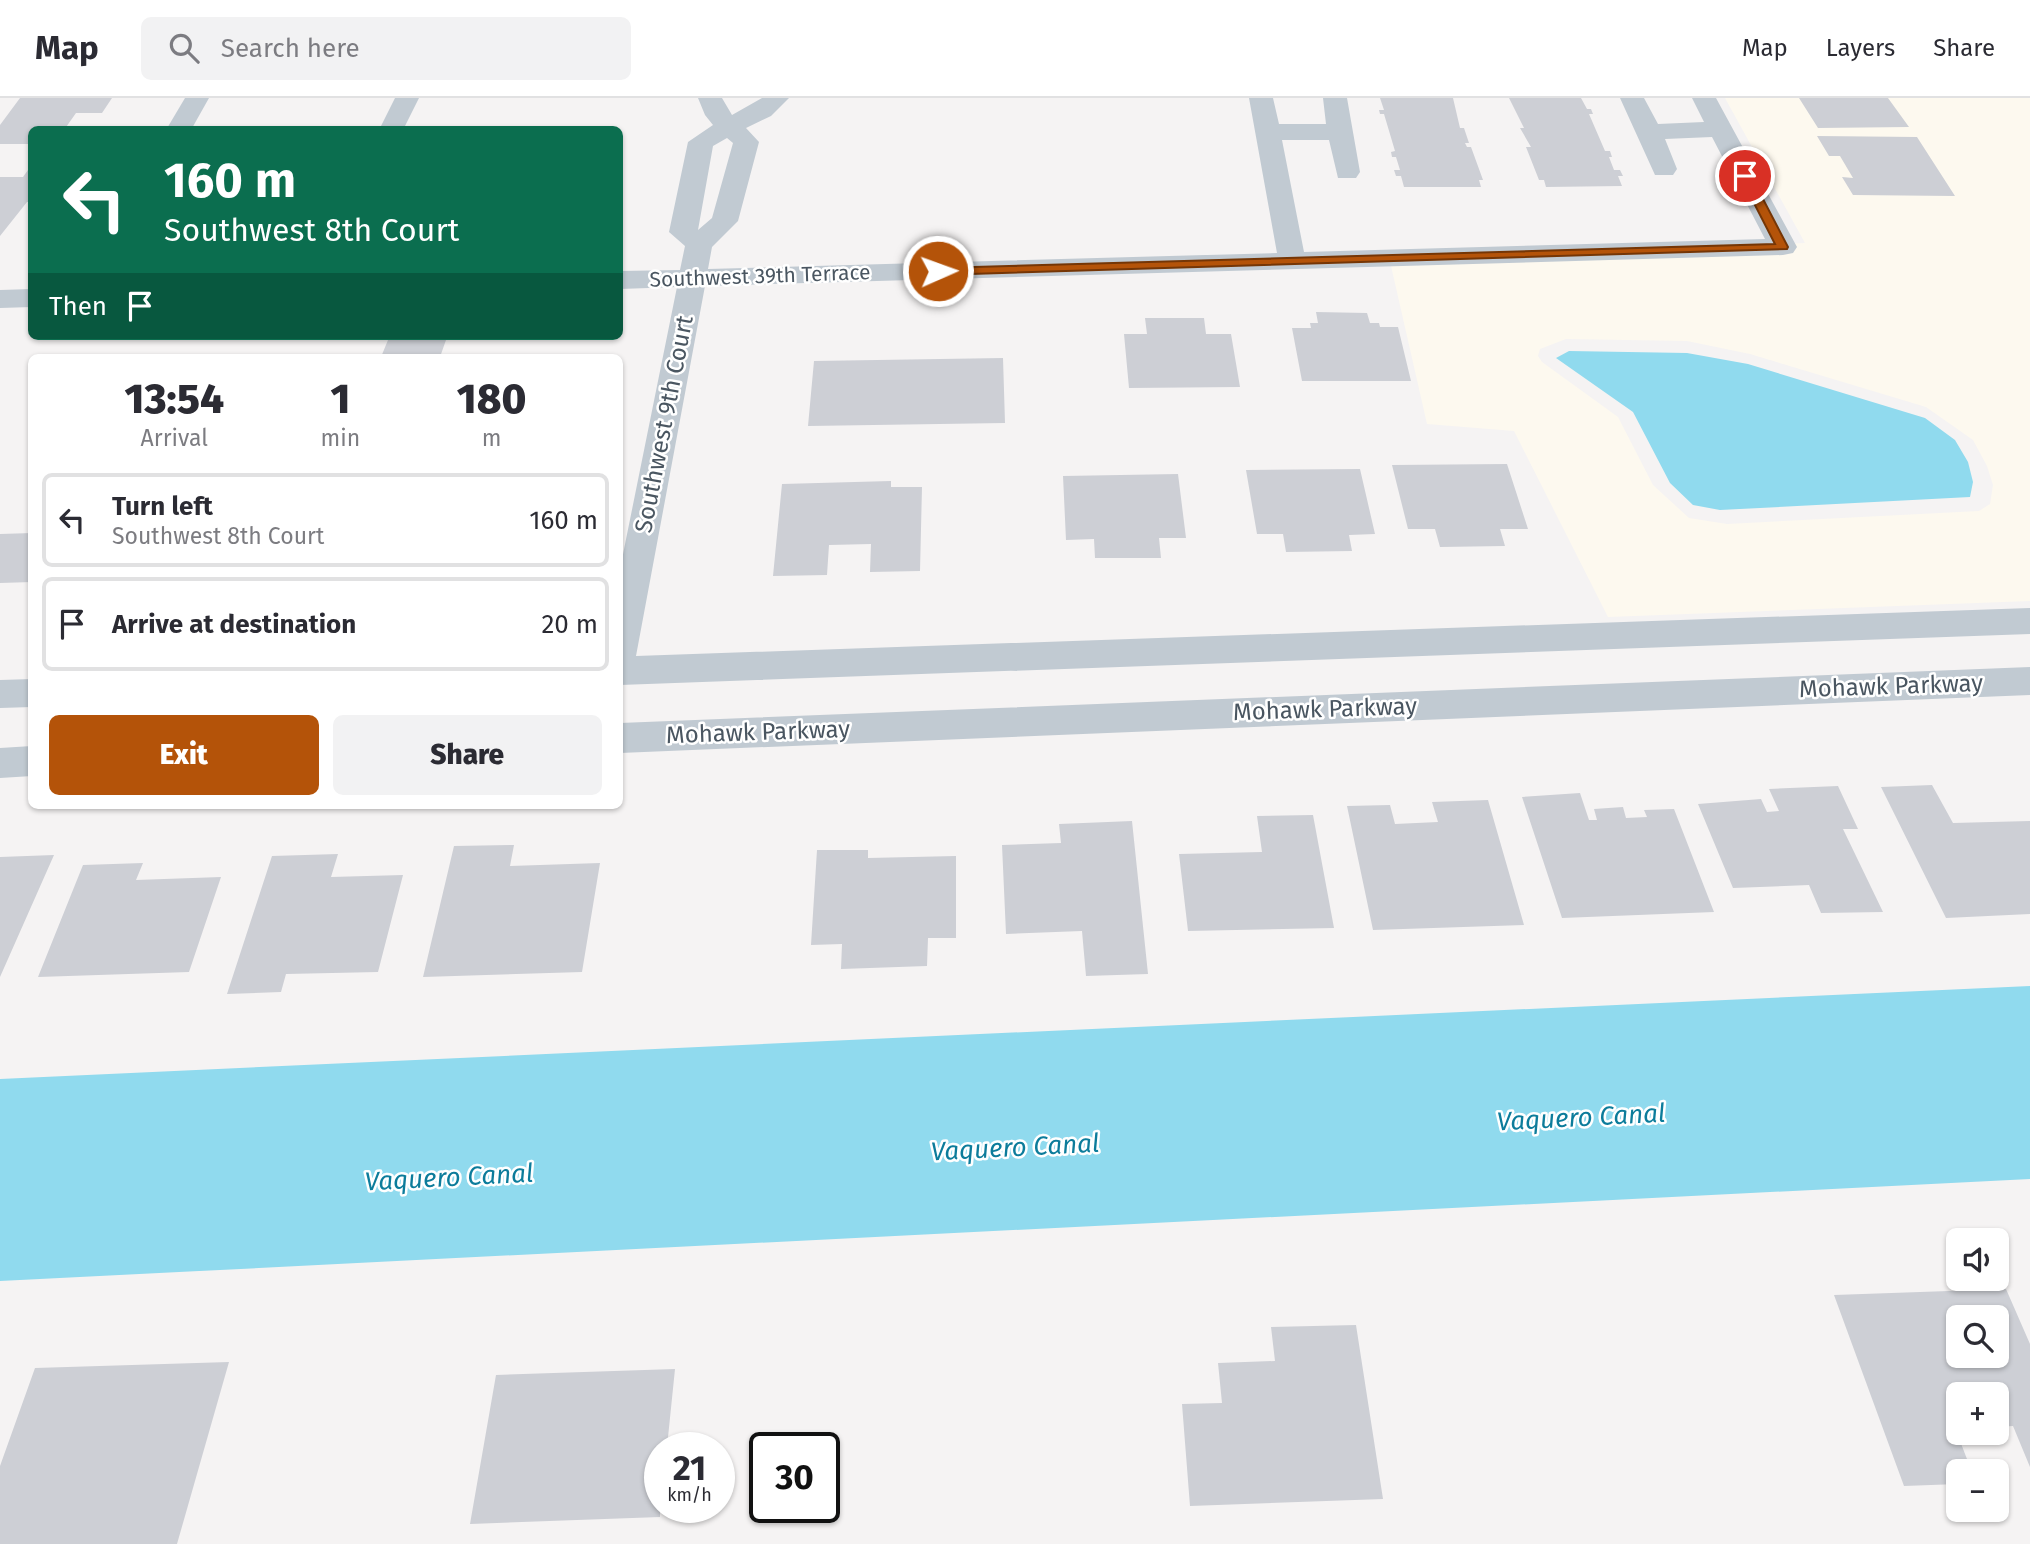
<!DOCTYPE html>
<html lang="en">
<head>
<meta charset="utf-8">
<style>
	body { margin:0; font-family:"Fira Sans",sans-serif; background:#f2f2f3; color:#2b2b33; height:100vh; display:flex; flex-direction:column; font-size:26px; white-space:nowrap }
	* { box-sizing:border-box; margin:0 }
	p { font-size:23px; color:#7c7c81 }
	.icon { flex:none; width:38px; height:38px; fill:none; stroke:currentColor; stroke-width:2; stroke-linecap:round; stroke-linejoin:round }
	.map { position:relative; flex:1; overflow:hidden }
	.drawer { position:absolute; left:28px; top:256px; width:595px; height:455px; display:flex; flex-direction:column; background:#fff; border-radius:10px; box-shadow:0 2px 5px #0004 }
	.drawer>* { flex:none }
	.banner { position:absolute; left:28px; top:28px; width:595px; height:214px; border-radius:10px; box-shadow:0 2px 5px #0004; background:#0b6e4f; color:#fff; overflow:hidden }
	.fabs { position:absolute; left:1946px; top:1130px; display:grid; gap:14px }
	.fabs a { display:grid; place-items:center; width:63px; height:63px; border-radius:10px; background:#fff; box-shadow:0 2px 5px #0004; font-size:35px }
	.speed { position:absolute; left:644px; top:1334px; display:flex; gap:14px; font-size:35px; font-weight:700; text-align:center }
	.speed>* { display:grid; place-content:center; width:91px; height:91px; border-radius:50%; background:#fff; box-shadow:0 2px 5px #0004; line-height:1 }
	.speed small { font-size:18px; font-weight:400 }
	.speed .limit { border:4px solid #111; border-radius:10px; background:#fff; color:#111 }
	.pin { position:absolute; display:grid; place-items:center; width:60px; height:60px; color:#fff; margin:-30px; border:4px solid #fff; border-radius:50%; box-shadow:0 2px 7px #0007 }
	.me { position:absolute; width:77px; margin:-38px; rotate:88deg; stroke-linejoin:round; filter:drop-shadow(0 0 5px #0008) }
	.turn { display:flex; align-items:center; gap:24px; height:147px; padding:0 21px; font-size:32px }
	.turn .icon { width:91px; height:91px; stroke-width:2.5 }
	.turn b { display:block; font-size:49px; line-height:60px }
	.then { display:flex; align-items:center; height:66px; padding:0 21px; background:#0003; gap:14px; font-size:26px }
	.eta { display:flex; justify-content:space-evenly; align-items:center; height:119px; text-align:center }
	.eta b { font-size:42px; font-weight:800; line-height:49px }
	.action { display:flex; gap:14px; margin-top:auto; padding:14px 21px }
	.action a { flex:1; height:80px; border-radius:10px; background:#b45309; color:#fff; font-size:28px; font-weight:800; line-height:80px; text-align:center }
	.action a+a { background:#f2f2f3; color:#2b2b33 }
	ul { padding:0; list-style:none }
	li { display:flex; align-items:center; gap:21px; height:94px; margin:0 14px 10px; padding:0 7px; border:4px solid #e1e1e2; border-radius:10px }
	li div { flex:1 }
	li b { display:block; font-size:26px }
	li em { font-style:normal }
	header { display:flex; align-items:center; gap:42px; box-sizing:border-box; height:98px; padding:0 35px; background:#fff; border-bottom:2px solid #e1e1e2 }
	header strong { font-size:33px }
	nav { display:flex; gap:38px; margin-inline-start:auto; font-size:24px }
	.search { width:490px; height:63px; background:#f2f2f3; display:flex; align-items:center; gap:18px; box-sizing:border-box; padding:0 24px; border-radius:10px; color:#7c7c81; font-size:26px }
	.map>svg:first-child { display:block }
	.commercial { fill:#fdf9ef; fill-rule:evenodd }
	.water { fill:#90daee }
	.building { fill:#cdcfd5; fill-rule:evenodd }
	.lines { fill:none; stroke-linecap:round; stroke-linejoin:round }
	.minor { fill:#c1cad2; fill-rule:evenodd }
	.route { fill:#b45309; stroke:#753606; stroke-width:2 }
	.labels { text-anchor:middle; stroke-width:5; stroke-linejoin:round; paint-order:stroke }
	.far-street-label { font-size:21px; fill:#4a5661; stroke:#fff }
	.street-label { font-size:24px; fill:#4a5661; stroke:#fff }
	.water-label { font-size:26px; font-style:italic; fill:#0c7c9b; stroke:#fff }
</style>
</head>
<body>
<header>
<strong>Map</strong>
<div class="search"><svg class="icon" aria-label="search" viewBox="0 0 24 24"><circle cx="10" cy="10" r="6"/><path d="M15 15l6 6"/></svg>Search here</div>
<nav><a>Map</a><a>Layers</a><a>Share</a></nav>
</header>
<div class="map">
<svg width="2030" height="1446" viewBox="0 0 2030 1446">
	<rect width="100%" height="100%" fill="#f5f3f3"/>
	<path class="commercial" d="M1725,0H2030V503L1608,519L1514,333L1427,326L1389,159L1805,145ZM1566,241L1687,243L1750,256L1926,309L1973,342L1987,368L1993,387L1990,406L1979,413L1727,426L1689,420L1653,387L1618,319L1542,264L1538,258L1540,251Z"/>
	<path class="water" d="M1569,253L1687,255L1748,266L1925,320L1955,342L1968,364L1973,384L1970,399L1720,412L1693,407L1670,385L1633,314L1556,260Z
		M2030,888V1081L0,1183V981Z"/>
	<path class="building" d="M20,0H112L102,15H76L64,32H32V46H0V27Z
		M1380,0H1453L1460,30H1464L1469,45H1465L1467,49H1471L1483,82H1479L1481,89H1404L1401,78H1396L1394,72H1400L1396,59H1392L1391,54L1395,53L1384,16H1380L1379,12H1384Z
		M1509,0H1581L1587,11H1591L1593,16H1589L1605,53H1610L1612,59H1609L1614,72H1620L1623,78H1618L1622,88L1546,89L1544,82H1539L1526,49H1531L1520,30H1524Z
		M1799,0H1888L1909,29L1818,30Z
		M1817,38L1917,39L1955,98L1853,97L1842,79L1853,80L1840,58H1829Z
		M28,72H32V104H27L0,138V79H23Z
		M1316,214L1367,215L1370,225H1379L1380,229H1398L1411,283H1302L1292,230H1311L1310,225H1318Z
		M1145,220H1204L1206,236H1231L1240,289L1129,290L1124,236H1147Z
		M388,242H446L440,259H381Z
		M1003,260L1005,325L808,328L814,263Z
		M1507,366L1528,431H1500L1505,448L1440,449L1435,431H1408L1392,367Z
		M1360,371L1375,436L1349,437L1352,453L1286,454L1283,436H1257L1246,372Z
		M1178,376L1186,440H1159L1161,460H1095L1094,441L1066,442L1063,378Z
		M891,383V389H922L920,473L870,474L871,446L829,447L827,477L773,478L782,386Z
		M32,435V484L0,485V436Z
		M1932,687L1953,725L2030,723V816L1946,820L1881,689Z
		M1838,688L1858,731H1843L1883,814L1821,815L1809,787L1733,790L1698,706L1761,701L1767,714L1779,713L1769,691Z
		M1580,695L1589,722H1597L1594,711L1623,709L1626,720L1647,719L1644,712L1674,711L1714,814L1562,820L1522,699Z
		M1488,702L1524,827L1373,832L1347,708L1390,707L1395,726L1438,724L1432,704Z
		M1313,717L1334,830L1188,833L1179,756L1262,754L1257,718Z
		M1132,723L1148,876L1086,878L1082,833L1006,836L1002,747L1061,745L1059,726Z
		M514,747L510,768L600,765L582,874L423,879L454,748Z
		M817,752H868V760L956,758V840H928L927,868L841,871L842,846L811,847Z
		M338,756L331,779L403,777L378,874L286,876L281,894L227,896L272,758Z
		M54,757L0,879V759Z
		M143,765L136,782L221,779L189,874L38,879L83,767Z
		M2006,1191L2030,1246V1369L2013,1328L1997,1329V1297H1958V1330H1955L1972,1374H1958V1386L1904,1388L1834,1197ZM1958,1220H1997V1258H1958Z
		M1356,1227L1383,1401L1190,1408L1182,1306L1222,1305L1218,1265L1275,1263L1271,1229Z
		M229,1264L177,1446H0V1368L35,1270Z
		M675,1271L667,1349H660V1419L470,1426L496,1277Z"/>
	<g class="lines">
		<path class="minor" d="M185,0H209L191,32H166Z
			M395,0H419L403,32H379Z
			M698,0H722L732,17L762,0H789L771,18L746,30L759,44L738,123L712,149L708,171L1277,155L1249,0H1273L1279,26H1326L1323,0H1347L1360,74L1356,80H1338L1329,42H1282L1304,154L1765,141L1712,39L1665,41L1677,71L1673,77H1655L1620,0H1644L1658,26L1704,24L1692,0H1716L1797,149L1793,155L1783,157L705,188L636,558L2030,510V536L620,587V471L677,189L620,191V173L680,172L685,148L669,134L688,44L713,27L705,17ZM727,40L733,45L712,120L698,132L713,48Z
			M32,191V209L0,210V192Z
			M2030,569V597L620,655V625Z
			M32,581V609L0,610V582Z
			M32,648V678L0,680V650Z"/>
	</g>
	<path class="route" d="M1745,75L1751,78L1788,149L1787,151L938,177L932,173L938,170L1775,146L1740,78Z"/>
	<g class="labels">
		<g class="far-street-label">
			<text transform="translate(760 178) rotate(-2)" y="7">Southwest 39th Terrace</text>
		</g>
		<g class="street-label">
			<text transform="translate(664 326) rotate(-79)" y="8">Southwest 9th Court</text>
			<text transform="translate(1891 588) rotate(-2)" y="8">Mohawk Parkway</text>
			<text transform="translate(1325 611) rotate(-2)" y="8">Mohawk Parkway</text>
			<text transform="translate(758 634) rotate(-2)" y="8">Mohawk Parkway</text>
		</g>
		<g class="water-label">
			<text transform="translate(1581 1019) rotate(-3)" y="9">Vaquero Canal</text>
			<text transform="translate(1015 1049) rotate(-3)" y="9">Vaquero Canal</text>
			<text transform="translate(449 1079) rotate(-3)" y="9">Vaquero Canal</text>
		</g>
	</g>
</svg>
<div class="fabs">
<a><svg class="icon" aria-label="sound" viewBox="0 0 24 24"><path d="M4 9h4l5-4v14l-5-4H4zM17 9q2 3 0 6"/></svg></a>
<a><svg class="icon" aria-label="search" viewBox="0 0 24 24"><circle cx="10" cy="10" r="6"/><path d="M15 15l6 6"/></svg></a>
<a>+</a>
<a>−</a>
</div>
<div class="speed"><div>21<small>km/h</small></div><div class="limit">30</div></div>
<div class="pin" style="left:1745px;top:78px;background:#d93025"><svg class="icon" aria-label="arrive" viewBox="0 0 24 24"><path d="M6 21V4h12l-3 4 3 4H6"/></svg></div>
<svg class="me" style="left:938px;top:173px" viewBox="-20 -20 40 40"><circle r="17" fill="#b45309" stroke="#fff" stroke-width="3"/><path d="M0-11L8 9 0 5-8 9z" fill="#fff"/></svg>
<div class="banner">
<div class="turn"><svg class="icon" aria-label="left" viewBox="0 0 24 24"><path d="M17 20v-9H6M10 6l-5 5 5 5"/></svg><div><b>160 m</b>Southwest 8th Court</div></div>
<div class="then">Then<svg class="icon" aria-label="arrive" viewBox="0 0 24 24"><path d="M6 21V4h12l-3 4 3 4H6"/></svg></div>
</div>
<section class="drawer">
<div class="eta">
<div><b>13:54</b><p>Arrival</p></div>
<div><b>1</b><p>min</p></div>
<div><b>180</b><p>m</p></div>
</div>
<ul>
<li><svg class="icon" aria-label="left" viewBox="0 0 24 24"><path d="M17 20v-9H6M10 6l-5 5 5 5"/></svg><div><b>Turn left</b><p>Southwest 8th Court</p></div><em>160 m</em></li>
<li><svg class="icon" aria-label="arrive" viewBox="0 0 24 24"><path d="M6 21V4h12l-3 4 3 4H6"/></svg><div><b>Arrive at destination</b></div><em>20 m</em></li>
</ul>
<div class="action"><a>Exit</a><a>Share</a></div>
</section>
</div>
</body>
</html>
